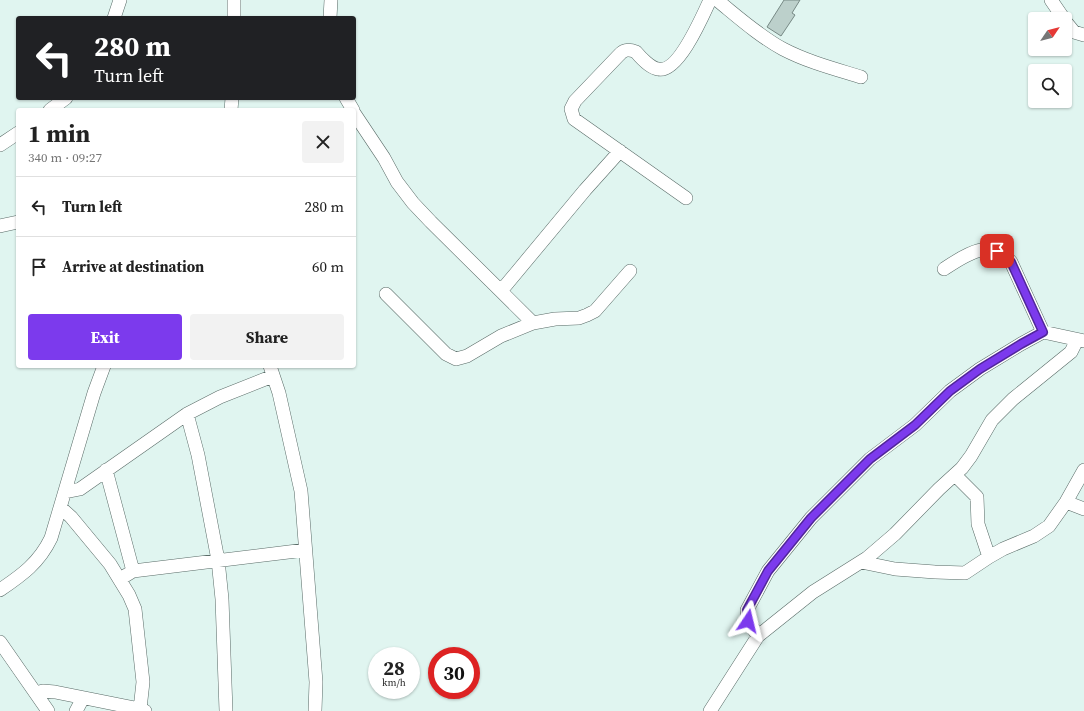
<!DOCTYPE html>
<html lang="en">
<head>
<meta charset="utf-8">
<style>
	body { margin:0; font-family:"Source Serif 4",serif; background:#f2f2f2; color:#222; height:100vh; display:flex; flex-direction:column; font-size:15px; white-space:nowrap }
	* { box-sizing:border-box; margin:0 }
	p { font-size:13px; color:#767676 }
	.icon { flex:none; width:22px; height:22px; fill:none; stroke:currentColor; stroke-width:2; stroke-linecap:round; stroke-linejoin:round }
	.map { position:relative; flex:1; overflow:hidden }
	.panel { position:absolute; left:16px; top:108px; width:340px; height:260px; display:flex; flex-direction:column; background:#fff; border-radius:4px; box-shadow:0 1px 3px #0004 }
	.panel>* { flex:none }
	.top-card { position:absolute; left:16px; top:16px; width:340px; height:84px; border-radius:4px; box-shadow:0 1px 3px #0004; background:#202124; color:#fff; overflow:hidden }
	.needle { width:26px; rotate:55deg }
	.fabs { position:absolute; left:1028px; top:12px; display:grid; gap:8px }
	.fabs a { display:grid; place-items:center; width:44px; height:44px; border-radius:4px; background:#fff; box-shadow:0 1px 3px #0004; font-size:20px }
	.speed { position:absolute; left:368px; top:647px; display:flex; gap:8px; font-size:20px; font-weight:700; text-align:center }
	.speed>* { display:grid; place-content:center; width:52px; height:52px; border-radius:50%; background:#fff; box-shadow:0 1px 3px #0004; line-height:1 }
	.speed small { font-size:10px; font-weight:400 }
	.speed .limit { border:6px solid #d22; background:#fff; color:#111 }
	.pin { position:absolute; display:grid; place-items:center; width:34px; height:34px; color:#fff; margin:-17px; border-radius:8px; box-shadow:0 2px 6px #0006 }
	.me { position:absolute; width:44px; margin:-22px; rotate:10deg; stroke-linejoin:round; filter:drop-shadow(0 0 3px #0008) }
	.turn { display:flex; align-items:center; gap:14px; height:84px; padding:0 12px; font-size:18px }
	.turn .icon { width:52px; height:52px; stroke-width:2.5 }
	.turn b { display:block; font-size:28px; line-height:34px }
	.round { display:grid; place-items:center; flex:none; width:42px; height:42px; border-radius:4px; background:#f2f2f2 }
	.overview { display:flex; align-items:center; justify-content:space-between; height:68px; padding:0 12px }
	h1 { font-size:24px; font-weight:700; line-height:30px }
	.cta { display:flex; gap:8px; margin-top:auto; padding:8px 12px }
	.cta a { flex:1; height:46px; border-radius:4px; background:#7c3aed; color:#fff; font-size:16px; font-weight:700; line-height:46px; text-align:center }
	.cta a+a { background:#f2f2f2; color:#222 }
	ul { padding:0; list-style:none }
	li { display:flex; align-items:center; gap:12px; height:60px; padding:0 12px; border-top:1px solid #e0e0e0 }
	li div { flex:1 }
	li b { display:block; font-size:15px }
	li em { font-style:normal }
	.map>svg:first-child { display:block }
	.building { fill:#bcd0cb; stroke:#778985 }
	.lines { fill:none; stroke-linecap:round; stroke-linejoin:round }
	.minor-casing { stroke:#596b67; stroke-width:14 }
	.minor { stroke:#fff; stroke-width:13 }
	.route-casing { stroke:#51269a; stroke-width:10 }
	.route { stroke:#7c3aed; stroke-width:7 }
</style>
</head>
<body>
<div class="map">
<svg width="1084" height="711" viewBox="0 0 1084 711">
	<rect width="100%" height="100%" fill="#e0f5f0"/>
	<path class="building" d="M784,0H800L792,13L795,15L781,36L767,27Z"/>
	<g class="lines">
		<g class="minor-casing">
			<path id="minor" d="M717,0C738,17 759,36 783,49C808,62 835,69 861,77
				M1051,0L1064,19
				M114,18L120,0
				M234,18V0
				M330,18L331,0
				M1065,21L1074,32L1084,35
				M346,98L353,110
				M50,110L66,98
				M231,110L232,98
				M354,113L384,158L397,182L413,203L431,222L533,323
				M0,145L18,133
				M686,198L574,119L571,109L575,101L619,55C624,49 629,49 636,52C641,58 651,68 658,69C678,74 703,15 710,0
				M0,226L18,222
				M944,269C965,255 990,237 1011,262L1043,332
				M501,291L585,190L620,151
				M386,294L446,354L456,359L467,356L501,336L533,323L555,319L579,318L587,315L595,311L630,271
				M270,366L279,393L301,491L316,682L315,711
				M187,414L198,455L218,560L222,599L226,711
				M106,470L133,571
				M955,475L977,497L978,524L989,557
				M65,492L80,489L187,414L220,397L273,376
				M1066,502L1084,509
				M61,508L71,517L110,564L129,595L135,609L143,682L140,709
				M861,562L895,569L935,572L965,573L989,557L1003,549L1034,536L1049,526L1066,502L1084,470
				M120,579L133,571L305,550
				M0,590C22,575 39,563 51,538L94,393L104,366
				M758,636L813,592L867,558L895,534L939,489L962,468L971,456L992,420L1013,399L1071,352L1077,340
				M0,642L48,711
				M36,693L43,691L55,692L140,709L145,711
				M76,711L83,698
				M710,711L758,636L748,621L747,610L768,571L811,518L870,459L915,425L950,391L980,369L1021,344L1043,332L1084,341"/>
		</g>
		<use href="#minor" class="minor"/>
	</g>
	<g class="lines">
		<g class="route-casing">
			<path id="route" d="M748,621L747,610L768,571L811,518L870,459L915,425L950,391L980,369L1021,344L1043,332L1011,262L1002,254L997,251"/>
		</g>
		<use href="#route" class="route"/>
	</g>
</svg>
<div class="fabs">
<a><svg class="needle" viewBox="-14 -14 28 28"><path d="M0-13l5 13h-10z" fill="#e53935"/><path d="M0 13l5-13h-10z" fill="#767676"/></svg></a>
<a><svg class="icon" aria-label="search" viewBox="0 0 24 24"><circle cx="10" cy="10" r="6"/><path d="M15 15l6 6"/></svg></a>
</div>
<div class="speed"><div>28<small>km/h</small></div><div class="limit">30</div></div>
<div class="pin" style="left:997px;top:251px;background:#d93025"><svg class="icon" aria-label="arrive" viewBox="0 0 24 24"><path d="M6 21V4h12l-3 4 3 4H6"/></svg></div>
<svg class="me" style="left:748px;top:621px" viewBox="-20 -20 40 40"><path d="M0-17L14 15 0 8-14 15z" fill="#7c3aed" stroke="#fff" stroke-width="4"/></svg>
<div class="top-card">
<div class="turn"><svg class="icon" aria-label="left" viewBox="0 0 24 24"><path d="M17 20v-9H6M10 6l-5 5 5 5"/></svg><div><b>280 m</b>Turn left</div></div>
</div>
<section class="panel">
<div class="overview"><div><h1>1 min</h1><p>340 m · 09:27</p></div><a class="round"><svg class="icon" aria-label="close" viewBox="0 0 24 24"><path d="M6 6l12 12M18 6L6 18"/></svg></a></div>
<ul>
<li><svg class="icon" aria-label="left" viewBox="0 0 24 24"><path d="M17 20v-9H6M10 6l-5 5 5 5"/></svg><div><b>Turn left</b></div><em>280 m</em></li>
<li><svg class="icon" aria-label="arrive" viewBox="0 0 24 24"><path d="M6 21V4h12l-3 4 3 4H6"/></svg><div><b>Arrive at destination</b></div><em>60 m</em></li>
</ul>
<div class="cta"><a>Exit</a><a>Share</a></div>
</section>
</div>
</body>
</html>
